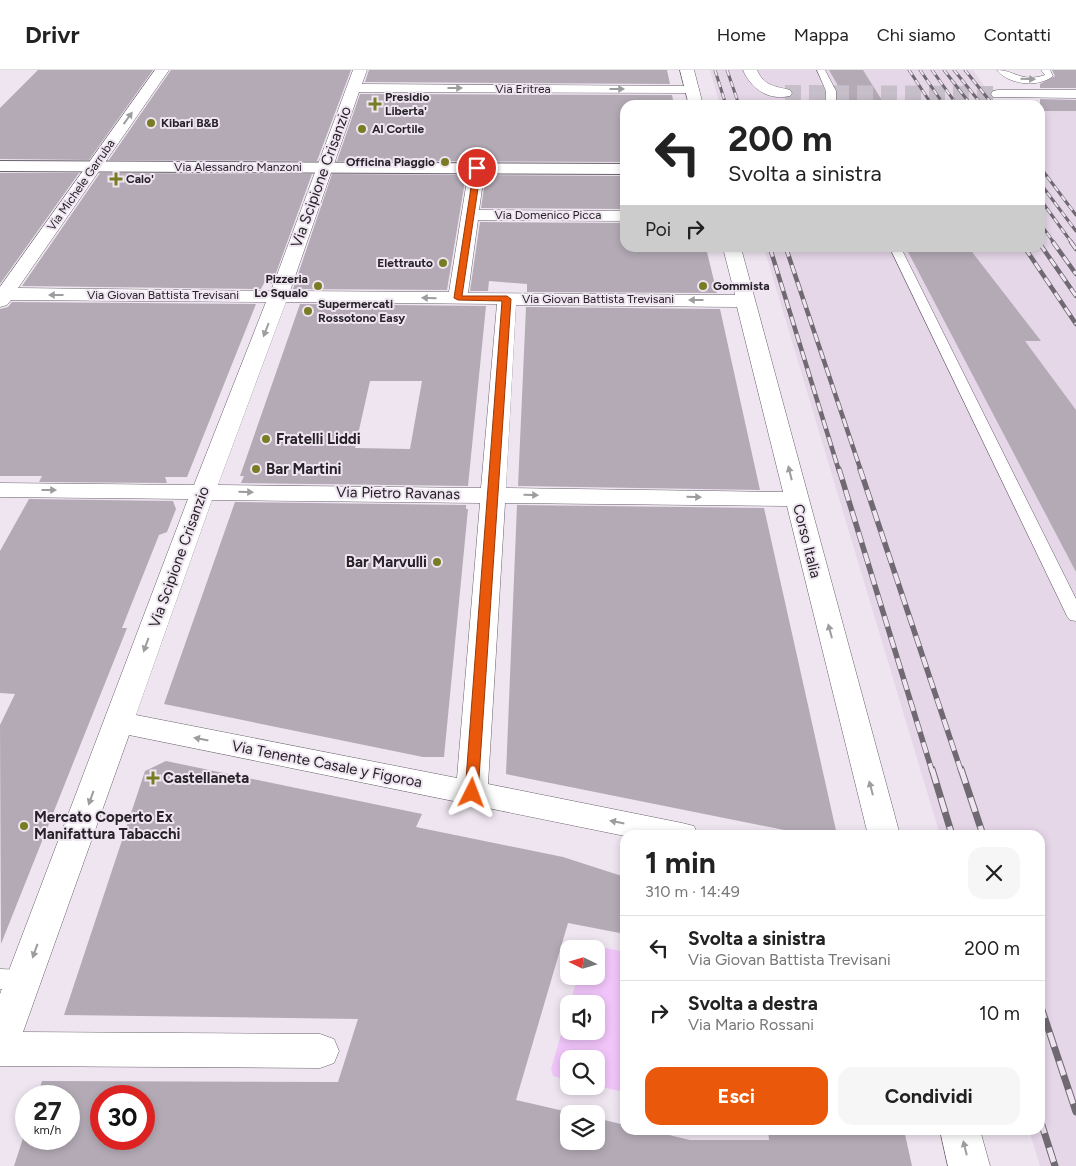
<!DOCTYPE html>
<html lang="it">
<head>
<meta charset="utf-8">
<style>
	body { margin:0; font-family:Figtree,sans-serif; background:#f6f6f6; color:#222; height:100vh; display:flex; flex-direction:column; font-size:19px; white-space:nowrap }
	* { box-sizing:border-box; margin:0 }
	p { font-size:16px; color:#767676 }
	.icon { flex:none; width:28px; height:28px; fill:none; stroke:currentColor; stroke-width:2; stroke-linecap:round; stroke-linejoin:round }
	.map { position:relative; flex:1; overflow:hidden }
	.details { position:absolute; left:620px; top:760px; width:425px; height:305px; display:flex; flex-direction:column; background:#fff; border-radius:15px; box-shadow:0 2px 8px #0003 }
	.details>* { flex:none }
	.top-card { position:absolute; left:620px; top:30px; width:425px; height:152px; border-radius:15px; box-shadow:0 2px 8px #0003; background:#fff; color:#222; overflow:hidden }
	.needle { width:32px; rotate:275deg }
	.controls { position:absolute; left:560px; top:870px; display:grid; gap:10px }
	.controls a { display:grid; place-items:center; width:45px; height:45px; border-radius:10px; background:#fff; box-shadow:0 2px 8px #0003; font-size:25px }
	.speed { position:absolute; left:15px; top:1015px; display:flex; gap:10px; font-size:25px; font-weight:700; text-align:center }
	.speed>* { display:grid; place-content:center; width:65px; height:65px; border-radius:50%; background:#fff; box-shadow:0 2px 8px #0003; line-height:1 }
	.speed small { font-size:12px; font-weight:400 }
	.speed .limit { border:8px solid #d22; background:#fff; color:#111 }
	.pin { position:absolute; display:grid; place-items:center; width:42px; height:42px; color:#fff; margin:-21px; border:2px solid #fff; border-radius:50%; box-shadow:0 1px 5px #0007 }
	.me { position:absolute; width:55px; margin:-28px; rotate:3deg; stroke-linejoin:round; filter:drop-shadow(0 0 4px #0008) }
	.turn { display:flex; align-items:center; gap:18px; height:105px; padding:0 25px; font-size:22px }
	.turn .icon { width:65px; height:65px; stroke-width:2.5 }
	.turn b { display:block; font-size:35px; line-height:42px }
	.then { display:flex; align-items:center; height:48px; padding:0 25px; background:#0003; gap:10px; font-size:19px }
	.round { display:grid; place-items:center; flex:none; width:52px; height:52px; border-radius:15px; background:#f6f6f6 }
	.summary { display:flex; align-items:center; justify-content:space-between; height:85px; padding:0 25px }
	h1 { font-size:30px; font-weight:700; line-height:38px }
	.primary-button { display:flex; gap:10px; margin-top:auto; padding:10px 25px }
	.primary-button a { flex:1; height:58px; border-radius:15px; background:#ea580c; color:#fff; font-size:20px; font-weight:700; line-height:58px; text-align:center }
	.primary-button a+a { background:#f6f6f6; color:#222 }
	ul { padding:0; list-style:none }
	li { display:flex; align-items:center; gap:15px; height:65px; padding:0 25px; border-top:1px solid #e0e0e0 }
	li div { flex:1 }
	li b { display:block; font-size:19px }
	li em { font-style:normal }
	header { display:flex; align-items:center; gap:30px; box-sizing:border-box; height:70px; padding:0 25px; background:#fff; border-bottom:1px solid #e0e0e0 }
	header strong { font-size:24px }
	nav { display:flex; gap:28px; margin-inline-start:auto; font-size:18px }
	.map>svg:first-child { display:block }
	.built { fill:#e5d6e8 }
	.green { fill:#f1c5fa }
	.building { fill:#b3aab5; fill-rule:evenodd }
	.lines { fill:none; stroke-linecap:round; stroke-linejoin:round }
	.tertiary-tunnel { stroke:#c6bec8; stroke-width:16; stroke-dasharray:16 8; stroke-linecap:butt }
	.service-casing { stroke:#69616b; stroke-width:1 }
	.pedestrian-casing { stroke:#69616b; stroke-width:2 }
	.minor-casing { stroke:#69616b; stroke-width:1 }
	.tertiary-casing { stroke:#69616b; stroke-width:1 }
	.path { stroke:#a29aa3; stroke-width:2; stroke-dasharray:1 1; stroke-linecap:butt }
	.service { fill:#fff; fill-rule:evenodd }
	.pedestrian { fill:#fff; fill-rule:evenodd }
	.minor { fill:#fff; fill-rule:evenodd }
	.tertiary { fill:#fff; fill-rule:evenodd }
	.rail-far3-casing { stroke:#6f6971; stroke-width:3 }
	.rail-far2-casing { stroke:#6f6971; stroke-width:4.5 }
	.rail-far1-casing { stroke:#6f6971; stroke-width:5.5 }
	.rail-casing { stroke:#6f6971; stroke-width:7 }
	.rail-far3 { stroke:#eee5f0; stroke-width:2; stroke-dasharray:6; stroke-linecap:butt }
	.rail-far2 { stroke:#eee5f0; stroke-width:3; stroke-dasharray:9; stroke-linecap:butt }
	.rail-far1 { stroke:#eee5f0; stroke-width:4; stroke-dasharray:11; stroke-linecap:butt }
	.rail { stroke:#eee5f0; stroke-width:5; stroke-dasharray:15; stroke-linecap:butt }
	.oneway { fill:#9d9c9e }
	.route { fill:#ea580c; stroke:#983908 }
	.poi-dot { fill:#7a7c25; stroke:#eee5f0; stroke-width:2 }
	.labels { text-anchor:middle; stroke-width:4; stroke-linejoin:round; paint-order:stroke }
	.far-street-label { font-size:12px; fill:#262227; stroke:#eee5f0 }
	.far-poi-label { font-size:12px; font-weight:bold; fill:#262227; stroke:#eee5f0; text-anchor:start }
	.street-label { font-size:15px; fill:#262227; stroke:#eee5f0 }
	.poi-label { font-size:15px; font-weight:bold; fill:#262227; stroke:#eee5f0; text-anchor:start }
</style>
</head>
<body>
<header>
<strong>Drivr</strong>
<nav><a>Home</a><a>Mappa</a><a>Chi siamo</a><a>Contatti</a></nav>
</header>
<div class="map">
<svg width="1076" height="1096" viewBox="0 0 1076 1096">
	<rect width="100%" height="100%" fill="#eee5f0"/>
	<path class="built" d="M710,0H973L998,35H720Z
		M1040,41H1076V1096H1040L1029,1060H1040V765H940L764,178H1040Z"/>
	<path class="green" d="M591,875L625,882V1022L596,1016V989H569V1010L553,1006L551,999L569,937V961H596V934H570L578,906H596V879H585Z"/>
	<path class="building" d="M38,0H153L89,90L0,89V38Z
		M171,0H351L317,91L109,90Z
		M369,0H667L670,14L365,12Z
		M829,0H863L885,35H849Z
		M1052,0H1076V18H1040V14L1055,6Z
		M360,24L672,25L674,35H625V92L337,91Z
		M1040,29L1076,30V41H1040Z
		M0,103H79L0,214Z
		M100,103L312,104L272,214L265,211L261,219L22,216Z
		M332,104L466,105L447,220L293,219Z
		M486,105L625,106V139L481,138Z
		M480,152L625,153V178H706L717,223L527,222V214L489,211L488,221H470Z
		M906,178H969L1041,271H1025L1076,340V502Z
		M12,232L256,234L187,407H165L167,413L39,412L42,406H0V239L8,237Z
		M300,234L486,236L468,416L241,413L244,406H240ZM370,311H422L410,379L355,378Z
		M526,237L720,239L760,420L518,416Z
		M29,429L173,431L176,439L167,462L159,465L122,558H127L1,874L0,655L15,624L0,623V481Z
		M235,432L466,435V439H468L444,687H423L164,634Z
		M517,435L764,438L837,765H809L506,704Z
		M166,691L422,744L416,757L563,787L625,807V864L568,853L516,1030L577,1044H569V1071H596V1048L625,1055V1060H648L690,1070H769L768,1060H904L912,1096H14L26,1059V1069H69V1026H37L42,1011L338,1012L358,949L64,945L145,701ZM101,1026H144V1069H101Z"/>
	<g class="lines">
		<path class="tertiary-tunnel" d="M785,23L998,24"/>
		<g class="service-casing">
			<path id="service" d="M817,0H825L836,21V35H826V21Z
				M997,0C1015,0 1021,13 1045,5L1041,0H1050L1053,6C1039,18 1008,15 997,0Z
				M890,178H901L1076,529V551L1070,550L1067,546Z
				M0,899L24,900L32,903L36,910L32,917L24,920L0,919Z"/>
		</g>
		<g class="pedestrian-casing">
			<path id="pedestrian" d="M0,91L625,94V104L0,101Z"/>
		</g>
		<g class="minor-casing">
			<path id="minor" d="M155,0H169L18,218L271,221L353,0H367L362,14L697,16L699,19L697,22L692,23L359,22L290,221L449,222L469,98L471,95H483L485,98L479,140L625,141V151L478,150L468,223L735,225L723,178H741L900,765H868L787,436L505,433L488,714L682,753L694,756L698,765L625,766L129,665L23,962L320,964L334,969L339,981L334,993L320,998L0,996V924L188,429L0,427V413L194,415L266,232L11,230L7,235L0,237V217ZM286,232L497,234L481,418L218,415ZM516,235L737,237L783,422L506,418ZM212,430L480,433L457,708L136,645Z
				M940,1060H980L990,1096H948Z"/>
		</g>
		<g class="tertiary-casing">
			<path id="tertiary" d="M680,0H694L703,35H689Z
				M743,0H757C764,16 774,16 790,20L792,23L790,26C769,31 751,19 743,0Z
				M998,20H1076V28L993,27L991,24L993,21Z"/>
		</g>
		<path class="path" d="M719,31H728"/>
		<use href="#service" class="service"/>
		<use href="#pedestrian" class="pedestrian"/>
		<use href="#minor" class="minor"/>
		<use href="#tertiary" class="tertiary"/>
		<g class="rail-far3-casing">
			<path id="rail-far3" d="M715,0L726,35
				M727,0L737,29
				M909,0L932,35
				M920,0L944,35
				M932,0L957,35
				M944,0L971,35
				M954,0L982,35
				M965,0L993,35
				M1040,97L1076,145
				M1040,113L1076,161
				M1040,129L1072,173
				M1040,153L1054,173"/>
		</g>
		<g class="rail-far2-casing">
			<path id="rail-far2" d="M1053,172L1076,204
				M1071,172L1076,179
				M1040,174L1076,226
				M770,178L839,401
				M786,178L861,401
				M1025,178L1076,254"/>
		</g>
		<g class="rail-far1-casing">
			<path id="rail-far1" d="M839,399L932,701
				M860,399L961,701"/>
		</g>
		<g class="rail-casing">
			<path id="rail" d="M932,699L952,765
				M961,699L983,765
				M1040,934L1076,1042
				M1040,1049L1055,1096"/>
		</g>
		<use href="#rail-far3" class="rail-far3"/>
		<use href="#rail-far2" class="rail-far2"/>
		<use href="#rail-far1" class="rail-far1"/>
		<use href="#rail" class="rail"/>
	</g>
	<defs><path id="oneway-solid" d="M-6-.8H1V-3.2L6.5 0L1 3.2V.8H-6Z" transform="scale(1.25)"/></defs>
	<g class="oneway">
		<use href="#oneway-solid" transform="translate(1028 9) rotate(2)"/>
		<use href="#oneway-solid" transform="translate(455 18)"/>
		<use href="#oneway-solid" transform="translate(617 19)"/>
		<use href="#oneway-solid" transform="translate(128 48) rotate(-54)"/>
		<use href="#oneway-solid" transform="translate(56 225) rotate(-180)"/>
		<use href="#oneway-solid" transform="translate(429 228) rotate(-179)"/>
		<use href="#oneway-solid" transform="translate(696 230) rotate(-180)"/>
		<use href="#oneway-solid" transform="translate(266 260) rotate(111)"/>
		<use href="#oneway-solid" transform="translate(790 403) rotate(-104)"/>
		<use href="#oneway-solid" transform="translate(49 420)"/>
		<use href="#oneway-solid" transform="translate(246 422) rotate(1)"/>
		<use href="#oneway-solid" transform="translate(531 425) rotate(1)"/>
		<use href="#oneway-solid" transform="translate(694 427) rotate(1)"/>
		<use href="#oneway-solid" transform="translate(830 561) rotate(-105)"/>
		<use href="#oneway-solid" transform="translate(146 575) rotate(110)"/>
		<use href="#oneway-solid" transform="translate(201 669) rotate(-169)"/>
		<use href="#oneway-solid" transform="translate(871 718) rotate(-105)"/>
		<use href="#oneway-solid" transform="translate(91 728) rotate(110)"/>
		<use href="#oneway-solid" transform="translate(617 752) rotate(-169)"/>
		<use href="#oneway-solid" transform="translate(35 881) rotate(110)"/>
		<use href="#oneway-solid" transform="translate(965 1078) rotate(-104)"/>
	</g>
	<path class="route" d="M477,96L481,98L462,226H507L511,229L478,723L476,727H467L465,723L502,231L458,230L454,228L474,98Z"/>
	<g class="poi-dot">
		<path d="M372.5 26.5h5v5h5v5h-5v5h-5v-5h-5v-5h5z"/>
		<circle cx="151" cy="53" r="5"/>
		<circle cx="362" cy="59" r="5"/>
		<circle cx="445" cy="92" r="5"/>
		<path d="M113.5 101.5h5v5h5v5h-5v5h-5v-5h-5v-5h5z"/>
		<circle cx="443" cy="193" r="5"/>
		<circle cx="318" cy="216" r="5"/>
		<circle cx="703" cy="216" r="5"/>
		<circle cx="308" cy="241" r="5"/>
		<circle cx="266" cy="369" r="5"/>
		<circle cx="256" cy="399" r="5"/>
		<circle cx="437" cy="492" r="5"/>
		<path d="M150.5 700.5h5v5h5v5h-5v5h-5v-5h-5v-5h5z"/>
		<circle cx="24" cy="756" r="5"/>
	</g>
	<g class="labels">
		<g class="far-street-label">
			<text x="523" y="23">Via Eritrea</text>
			<text x="238" y="101">Via Alessandro Manzoni</text>
			<text transform="translate(81 115) rotate(-55)" y="4">Via Michele Garruba</text>
			<text x="548" y="149">Via Domenico Picca</text>
			<text x="163" y="229">Via Giovan Battista Trevisani</text>
			<text x="598" y="233">Via Giovan Battista Trevisani</text>
		</g>
		<g class="far-poi-label">
			<text x="385" y="31">Presidio<tspan x="385" dy="14">Liberta'</tspan></text>
			<text x="161" y="57">Kibari B&amp;B</text>
			<text x="372" y="63">Al Cortile</text>
			<text x="435" y="96" text-anchor="end">Officina Piaggio</text>
			<text x="126" y="113">Calo'</text>
			<text x="433" y="197" text-anchor="end">Elettrauto</text>
			<text x="308" y="213" text-anchor="end">Pizzeria<tspan x="308" dy="14">Lo Squalo</tspan></text>
			<text x="713" y="220">Gommista</text>
			<text x="318" y="238">Supermercati<tspan x="318" dy="14">Rossotono Easy</tspan></text>
		</g>
		<g class="street-label">
			<text transform="translate(321 107) rotate(-70)" y="5">Via Scipione Crisanzio</text>
			<text transform="translate(398 423) rotate(1)" y="5">Via Pietro Ravanas</text>
			<text transform="translate(807 471) rotate(76)" y="5">Corso Italia</text>
			<text transform="translate(179 487) rotate(-70)" y="5">Via Scipione Crisanzio</text>
			<text transform="translate(327 694) rotate(11)" y="5">Via Tenente Casale y Figoroa</text>
		</g>
		<g class="poi-label">
			<text x="276" y="374">Fratelli Liddi</text>
			<text x="266" y="404">Bar Martini</text>
			<text x="427" y="497" text-anchor="end">Bar Marvulli</text>
			<text x="163" y="713">Castellaneta</text>
			<text x="34" y="752">Mercato Coperto Ex<tspan x="34" dy="17">Manifattura Tabacchi</tspan></text>
		</g>
	</g>
</svg>
<div class="controls">
<a><svg class="needle" viewBox="-14 -14 28 28"><path d="M0-13l5 13h-10z" fill="#e53935"/><path d="M0 13l5-13h-10z" fill="#767676"/></svg></a>
<a><svg class="icon" aria-label="sound" viewBox="0 0 24 24"><path d="M4 9h4l5-4v14l-5-4H4zM17 9q2 3 0 6"/></svg></a>
<a><svg class="icon" aria-label="search" viewBox="0 0 24 24"><circle cx="10" cy="10" r="6"/><path d="M15 15l6 6"/></svg></a>
<a><svg class="icon" aria-label="layers" viewBox="0 0 24 24"><path d="M12 4l9 5-9 5-9-5zM3 14l9 5 9-5"/></svg></a>
</div>
<div class="speed"><div>27<small>km/h</small></div><div class="limit">30</div></div>
<div class="pin" style="left:477px;top:98px;background:#d93025"><svg class="icon" aria-label="arrive" viewBox="0 0 24 24"><path d="M6 21V4h12l-3 4 3 4H6"/></svg></div>
<svg class="me" style="left:472px;top:723px" viewBox="-20 -20 40 40"><path d="M0-17L14 15 0 8-14 15z" fill="#ea580c" stroke="#fff" stroke-width="4"/></svg>
<div class="top-card">
<div class="turn"><svg class="icon" aria-label="left" viewBox="0 0 24 24"><path d="M17 20v-9H6M10 6l-5 5 5 5"/></svg><div><b>200 m</b>Svolta a sinistra</div></div>
<div class="then">Poi<svg class="icon" aria-label="right" viewBox="0 0 24 24"><path d="M7 20v-9h11M14 6l5 5-5 5"/></svg></div>
</div>
<section class="details">
<div class="summary"><div><h1>1 min</h1><p>310 m · 14:49</p></div><a class="round"><svg class="icon" aria-label="close" viewBox="0 0 24 24"><path d="M6 6l12 12M18 6L6 18"/></svg></a></div>
<ul>
<li><svg class="icon" aria-label="left" viewBox="0 0 24 24"><path d="M17 20v-9H6M10 6l-5 5 5 5"/></svg><div><b>Svolta a sinistra</b><p>Via Giovan Battista Trevisani</p></div><em>200 m</em></li>
<li><svg class="icon" aria-label="right" viewBox="0 0 24 24"><path d="M7 20v-9h11M14 6l5 5-5 5"/></svg><div><b>Svolta a destra</b><p>Via Mario Rossani</p></div><em>10 m</em></li>
</ul>
<div class="primary-button"><a>Esci</a><a>Condividi</a></div>
</section>
</div>
</body>
</html>
